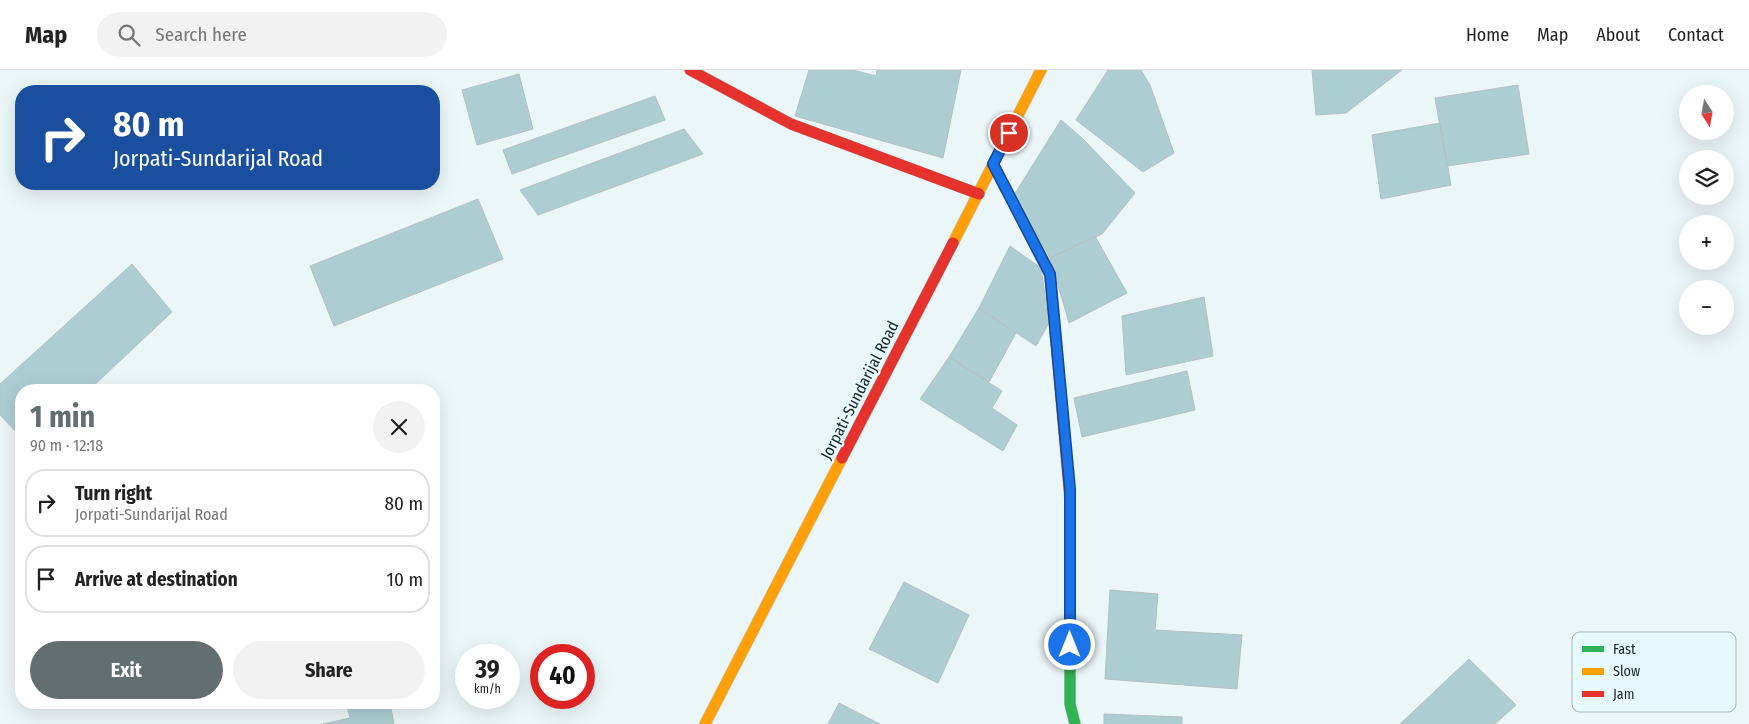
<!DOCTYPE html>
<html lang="en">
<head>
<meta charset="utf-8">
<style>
	body { margin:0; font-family:"Fira Sans Condensed",sans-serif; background:#f2f2f2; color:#222; height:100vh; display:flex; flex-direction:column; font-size:19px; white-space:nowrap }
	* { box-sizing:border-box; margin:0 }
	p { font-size:16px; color:#767676 }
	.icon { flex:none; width:28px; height:28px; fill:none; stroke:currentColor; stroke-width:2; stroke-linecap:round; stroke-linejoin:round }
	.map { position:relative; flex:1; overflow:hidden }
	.sheet { position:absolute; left:15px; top:314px; width:425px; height:325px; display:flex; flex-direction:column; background:#fff; border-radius:20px; box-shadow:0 5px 20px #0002 }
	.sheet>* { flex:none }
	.hud { position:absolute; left:15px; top:15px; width:425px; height:105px; border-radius:20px; box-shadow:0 5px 20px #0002; background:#1a4fa0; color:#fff; overflow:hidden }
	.needle { width:32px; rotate:169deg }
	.controls { position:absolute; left:1679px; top:15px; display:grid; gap:10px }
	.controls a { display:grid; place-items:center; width:55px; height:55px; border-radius:50%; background:#fff; box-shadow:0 5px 20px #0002; font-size:25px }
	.speed { position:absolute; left:455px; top:574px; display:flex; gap:10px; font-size:25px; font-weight:700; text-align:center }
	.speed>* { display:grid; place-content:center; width:65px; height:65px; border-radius:50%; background:#fff; box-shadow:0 5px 20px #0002; line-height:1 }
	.speed small { font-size:12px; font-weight:400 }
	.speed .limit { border:8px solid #d22; background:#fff; color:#111 }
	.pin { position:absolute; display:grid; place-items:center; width:42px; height:42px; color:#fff; margin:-21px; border:2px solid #fff; border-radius:50%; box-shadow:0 1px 5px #0007 }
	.me { position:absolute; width:55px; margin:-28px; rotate:0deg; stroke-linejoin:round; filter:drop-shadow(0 0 4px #0008) }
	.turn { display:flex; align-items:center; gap:18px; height:105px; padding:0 15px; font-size:22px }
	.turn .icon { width:65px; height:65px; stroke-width:2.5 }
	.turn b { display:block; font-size:35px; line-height:42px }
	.round { display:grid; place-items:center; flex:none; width:52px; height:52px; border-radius:26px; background:#f2f2f2 }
	.summary { display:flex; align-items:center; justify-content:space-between; height:85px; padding:0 15px }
	h1 { font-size:30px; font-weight:700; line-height:38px; color:#626e70 }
	.cta { display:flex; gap:10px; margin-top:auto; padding:10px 15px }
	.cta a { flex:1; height:58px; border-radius:30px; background:#626e70; color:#fff; font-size:20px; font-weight:700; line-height:58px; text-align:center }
	.cta a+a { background:#f2f2f2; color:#222 }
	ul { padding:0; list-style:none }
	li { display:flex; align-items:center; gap:15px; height:68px; margin:0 10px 8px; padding:0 5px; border:2px solid #e0e0e0; border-radius:20px }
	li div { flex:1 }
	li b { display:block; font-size:19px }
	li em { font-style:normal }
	header { display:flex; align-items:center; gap:30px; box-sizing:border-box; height:70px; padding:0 25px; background:#fff; border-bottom:1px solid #e0e0e0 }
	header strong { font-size:24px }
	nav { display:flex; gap:28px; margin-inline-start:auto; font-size:18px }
	.search { width:350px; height:45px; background:#f2f2f2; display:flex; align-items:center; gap:12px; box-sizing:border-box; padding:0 18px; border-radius:28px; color:#767676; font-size:19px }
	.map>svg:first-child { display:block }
	.building { fill:#acced3; stroke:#b5c0c2 }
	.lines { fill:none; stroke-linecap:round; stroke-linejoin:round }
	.fast-casing { stroke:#c2cdcf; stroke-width:12 }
	.slow-casing { stroke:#c2cdcf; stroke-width:12 }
	.jam-casing { stroke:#c2cdcf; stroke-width:12 }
	.fast { stroke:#30b455; stroke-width:11 }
	.slow { stroke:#ff9f0a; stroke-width:11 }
	.jam { stroke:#e5322d; stroke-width:11 }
	.route-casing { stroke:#114b97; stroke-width:12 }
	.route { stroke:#1a73e8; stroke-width:9 }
	.labels { text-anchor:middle; stroke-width:4.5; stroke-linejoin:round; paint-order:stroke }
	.street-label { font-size:16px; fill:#182426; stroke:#e6f9fd }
	.key { fill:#e6f9fd; stroke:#a8b9bc; stroke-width:1 }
	.key-label { font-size:14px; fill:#182426 }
</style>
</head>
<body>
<header>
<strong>Map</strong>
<div class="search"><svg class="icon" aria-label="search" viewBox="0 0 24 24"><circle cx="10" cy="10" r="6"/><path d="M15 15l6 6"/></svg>Search here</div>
<nav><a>Home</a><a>Map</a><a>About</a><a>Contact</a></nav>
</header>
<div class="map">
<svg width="1749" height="654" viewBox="0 0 1749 654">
	<rect width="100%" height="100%" fill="#ebf6f8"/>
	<path class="building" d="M809,0H853L876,6L877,0H961L943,88L795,46Z
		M1108,0H1141L1150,15L1174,83L1143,102L1076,50Z
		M1312,0H1402L1346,43L1316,45Z
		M519,4L533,59L477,75L462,20Z
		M1518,15L1529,84L1447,96L1435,28Z
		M655,26L665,50L512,104L503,80Z
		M1061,50L1082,68L1135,123L1102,164L1050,188L1014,125Z
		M1440,53L1451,115L1381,129L1372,65Z
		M684,59L703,84L538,145L520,120Z
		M478,129L503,189L334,256L310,196Z
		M1095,166L1127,223L1069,253L1050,188Z
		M1010,176L1041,198L1049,253L1036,276L979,238Z
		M132,194L172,242L89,320H21V367L0,345V314Z
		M1204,227L1213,286L1126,305L1122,246Z
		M979,238L1016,263L989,312L949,287Z
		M949,287L1002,321L992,338L1017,355L1003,381L920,329Z
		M1187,301L1195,340L1082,367L1074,328Z
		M904,512L969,545L938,613L869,579Z
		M1110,520L1158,524L1155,560L1242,565L1237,619L1105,609Z
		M1469,589L1516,635L1495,654H1400Z
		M346,632H390L394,654H323L350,648Z
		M839,633L880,654H828Z
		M1104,644L1182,647V654H1104Z"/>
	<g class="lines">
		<g class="fast-casing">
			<path id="fast" d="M1070,429V634L1075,654"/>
		</g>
		<g class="slow-casing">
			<path id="slow" d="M953,173L1041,0
				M705,654L842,388"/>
		</g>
		<g class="jam-casing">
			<path id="jam" d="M690,0L791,54L979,124
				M993,94L1050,204L1070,429
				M842,388L953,173"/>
		</g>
		<use href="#fast" class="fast"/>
		<use href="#slow" class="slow"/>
		<use href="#jam" class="jam"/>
	</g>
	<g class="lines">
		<g class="route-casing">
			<path id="route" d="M1009,63L993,94L1050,204L1070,419V575"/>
		</g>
		<use href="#route" class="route"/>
	</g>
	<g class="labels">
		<g class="street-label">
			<text transform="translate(859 320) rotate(-63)" y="6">Jorpati-Sundarijal Road</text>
		</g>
	</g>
	<rect x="1572" y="562" width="164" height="80" rx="8" class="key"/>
	<rect x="1582" y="576" width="22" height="6" fill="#30b455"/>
	<rect x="1582" y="598" width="22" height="7" fill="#ff9f0a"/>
	<rect x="1582" y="621" width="22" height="6" fill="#e5322d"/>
	<g class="key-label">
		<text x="1613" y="584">Fast</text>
		<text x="1613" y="606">Slow</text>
		<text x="1613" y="629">Jam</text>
	</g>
</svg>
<div class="controls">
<a><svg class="needle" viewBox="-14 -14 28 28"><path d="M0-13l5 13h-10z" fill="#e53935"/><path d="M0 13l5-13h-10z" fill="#767676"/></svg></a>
<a><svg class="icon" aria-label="layers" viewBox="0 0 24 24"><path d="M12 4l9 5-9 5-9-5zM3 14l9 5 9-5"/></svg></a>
<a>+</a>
<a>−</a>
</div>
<div class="speed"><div>39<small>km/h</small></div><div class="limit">40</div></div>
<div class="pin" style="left:1009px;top:63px;background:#d93025"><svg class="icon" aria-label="arrive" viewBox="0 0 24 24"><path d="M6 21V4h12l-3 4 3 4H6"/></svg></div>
<svg class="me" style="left:1070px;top:575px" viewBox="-20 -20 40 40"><circle r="17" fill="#1a73e8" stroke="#fff" stroke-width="3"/><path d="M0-11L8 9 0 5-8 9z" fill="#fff"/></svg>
<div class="hud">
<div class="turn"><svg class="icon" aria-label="right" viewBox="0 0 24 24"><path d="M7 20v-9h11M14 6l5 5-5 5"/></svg><div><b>80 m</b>Jorpati-Sundarijal Road</div></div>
</div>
<section class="sheet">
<div class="summary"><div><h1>1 min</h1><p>90 m · 12:18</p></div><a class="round"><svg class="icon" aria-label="close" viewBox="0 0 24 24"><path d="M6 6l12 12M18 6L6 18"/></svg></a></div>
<ul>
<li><svg class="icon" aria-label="right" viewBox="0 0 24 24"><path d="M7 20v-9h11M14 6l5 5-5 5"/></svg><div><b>Turn right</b><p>Jorpati-Sundarijal Road</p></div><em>80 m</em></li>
<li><svg class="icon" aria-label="arrive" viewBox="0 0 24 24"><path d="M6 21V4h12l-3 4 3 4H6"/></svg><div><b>Arrive at destination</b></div><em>10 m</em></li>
</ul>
<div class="cta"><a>Exit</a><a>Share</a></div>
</section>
</div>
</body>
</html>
